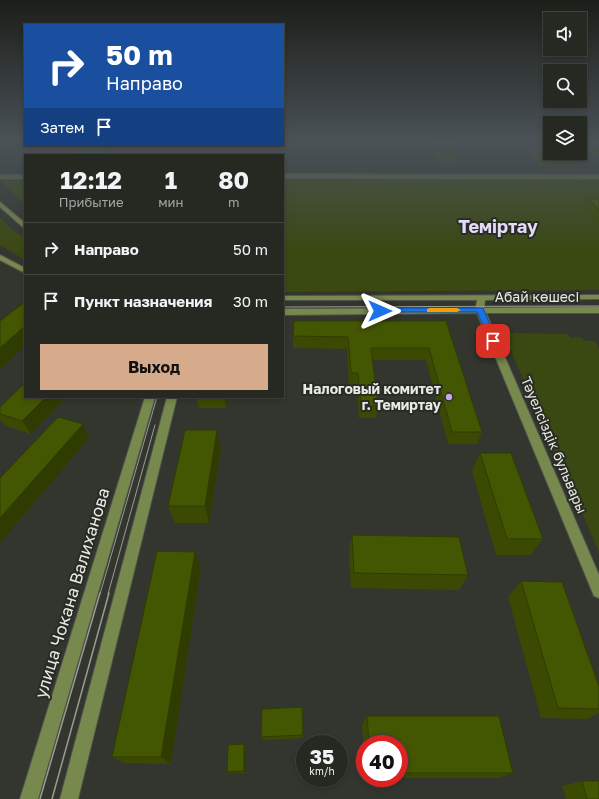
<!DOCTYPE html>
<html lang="ru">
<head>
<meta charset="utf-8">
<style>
	body { margin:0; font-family:"Golos Text",sans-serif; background:#2e302a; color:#f1f3f6; height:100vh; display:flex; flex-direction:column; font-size:15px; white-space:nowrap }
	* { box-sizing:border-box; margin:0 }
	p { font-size:13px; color:#a4a6a5 }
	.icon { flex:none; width:22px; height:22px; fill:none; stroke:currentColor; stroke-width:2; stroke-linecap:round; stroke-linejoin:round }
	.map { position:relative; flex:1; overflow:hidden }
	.drawer { position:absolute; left:24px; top:154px; width:260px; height:244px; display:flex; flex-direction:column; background:#262822; border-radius:0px; box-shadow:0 2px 6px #0003,0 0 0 1px #424440 }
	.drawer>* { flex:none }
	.hud { position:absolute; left:24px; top:24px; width:260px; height:122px; border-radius:0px; box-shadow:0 2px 6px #0003,0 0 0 1px #424440; background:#1a4fa0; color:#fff; overflow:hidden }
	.fabs { position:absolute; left:543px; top:12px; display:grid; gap:8px }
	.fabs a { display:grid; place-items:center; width:44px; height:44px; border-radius:0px; background:#262822; box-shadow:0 2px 6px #0003,0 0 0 1px #424440; font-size:20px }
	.speed { position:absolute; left:296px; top:735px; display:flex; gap:8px; font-size:20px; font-weight:700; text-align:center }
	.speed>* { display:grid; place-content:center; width:52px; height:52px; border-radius:50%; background:#262822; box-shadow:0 2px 6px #0003,0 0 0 1px #424440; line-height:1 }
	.speed small { font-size:10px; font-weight:400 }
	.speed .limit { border:6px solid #d22; background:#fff; color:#111 }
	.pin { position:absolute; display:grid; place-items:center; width:34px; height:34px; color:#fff; margin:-17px; border-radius:8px; box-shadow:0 2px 6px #0006 }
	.me { position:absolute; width:44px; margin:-22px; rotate:90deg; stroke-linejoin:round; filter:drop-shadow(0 0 3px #0008) }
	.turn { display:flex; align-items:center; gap:14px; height:84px; padding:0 16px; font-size:18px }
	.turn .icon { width:52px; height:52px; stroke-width:2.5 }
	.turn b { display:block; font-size:28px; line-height:34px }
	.then { display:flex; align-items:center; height:38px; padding:0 16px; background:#0003; gap:8px; font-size:15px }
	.eta { display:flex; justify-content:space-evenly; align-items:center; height:68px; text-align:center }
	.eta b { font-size:24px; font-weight:700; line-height:28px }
	.button { display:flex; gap:8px; margin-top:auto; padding:8px 16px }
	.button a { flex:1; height:46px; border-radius:0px; background:#d6ab8b; color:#111; font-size:16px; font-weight:700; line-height:46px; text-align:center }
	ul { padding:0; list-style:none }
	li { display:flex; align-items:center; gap:12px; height:52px; padding:0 16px; border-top:1px solid #424440 }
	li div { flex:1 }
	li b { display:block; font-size:15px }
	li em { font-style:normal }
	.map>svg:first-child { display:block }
	.green { fill:#3a4811 }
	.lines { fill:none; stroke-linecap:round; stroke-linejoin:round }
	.street-casing { stroke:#50534b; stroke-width:2 }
	.secondary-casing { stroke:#50534b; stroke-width:2 }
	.street { fill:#5f6b46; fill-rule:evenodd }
	.secondary { fill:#77894d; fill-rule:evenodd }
	.tram-far1 { stroke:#9a9d96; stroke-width:1 }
	.tram { stroke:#9a9d96; stroke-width:1.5 }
	.wall { fill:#3a4a02 }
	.shaded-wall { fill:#2f3c01 }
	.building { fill:#435602; stroke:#2f3c01 }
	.route { fill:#1a73e8; stroke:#114b97 }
	.slow { fill:#f59e0b }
	.poi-dot { fill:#c5a6f0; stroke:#292c24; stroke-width:1.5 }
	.labels { text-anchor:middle; stroke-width:4; stroke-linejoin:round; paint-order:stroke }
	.street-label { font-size:14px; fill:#e8eae5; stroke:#292c24 }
	.poi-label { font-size:14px; font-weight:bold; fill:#e8eae5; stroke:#292c24; text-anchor:end }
	.near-street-label { font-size:17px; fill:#e8eae5; stroke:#292c24 }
	.far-town-label { font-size:18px; font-weight:bold; fill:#e5daf6; stroke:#292c24 }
</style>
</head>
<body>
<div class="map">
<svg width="599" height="799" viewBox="0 0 599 799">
	<rect width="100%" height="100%" fill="#33362e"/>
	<path class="green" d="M283,178L599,180V290L283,292Z
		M1,181H25V204Z
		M0,217L11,229L25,238V260L0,245Z
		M503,333L568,334L570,338L581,337L585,341H595L599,348V552Z"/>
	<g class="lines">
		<g class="street-casing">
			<path id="street" d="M283,174L599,175V179L283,178Z
				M0,175H25V179H0Z"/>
		</g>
		<g class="secondary-casing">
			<path id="secondary" d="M0,202L25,223V229L0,207Z
				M0,255L25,268V273L0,260Z
				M599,295V299L485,300L484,308L599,307V313H486L599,575V598L594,596L477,313L283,315V309L476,308L477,300H283V296Z
				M145,397H155L38,799H20Z
				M167,397H177L78,799H60Z"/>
		</g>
		<use href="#street" class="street"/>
		<use href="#secondary" class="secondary"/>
		<path class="tram-far1" d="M283,307L599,306
			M100,594L157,397
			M108,594L155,425"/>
		<path class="tram" d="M40,799L100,593
			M52,799L109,593"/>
	</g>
	<path class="wall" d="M427,140H453L458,149L455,164H439Z
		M580,140H599V156L580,149Z
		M75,145H119L112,155H73L71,149Z
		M532,147L582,160L580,166L540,165L530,153Z
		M589,199H599V224L586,208Z
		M446,321L482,432L477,444H448L426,360H372L378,406L376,418H359L357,385H349L347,349L293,348V336Z
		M25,383L31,434L4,425L0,419V407Z
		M196,397H227L226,408H199Z
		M221,449L209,523H175L168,506Z
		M480,453L543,539L530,555H496L472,471Z
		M352,535L468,575L459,590L351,588L349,552Z
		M201,568L171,764L125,763L112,757Z
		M521,581L599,686V713L587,719L541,718L508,597Z
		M302,707L303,738L262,740L261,737Z
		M367,716L513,773L498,778H366H399V744H365V764L362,725Z
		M244,744L245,745V773H228L227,772Z
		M582,781L599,799H566L562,786Z"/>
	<path class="shaded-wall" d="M106,145H119L112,155H105L103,149Z
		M25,326V346L0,369V348Z
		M46,397H66L31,434L22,421Z
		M224,397H227L226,408Z
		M83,424L89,438L0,543V518Z
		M217,430L221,449L209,523L205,506Z
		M195,552L201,568L171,764L161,757Z
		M244,744L245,745V773L244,771Z"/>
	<path class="building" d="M437,140H453L458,149H442Z
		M580,140H599V149L580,142Z
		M550,143V153H576L582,160L542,159L532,147Z
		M75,145H106L103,149H71Z
		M589,199H599V210Z
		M25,302V326L0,348V321Z
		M294,321H446L482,432H452L429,348H371L378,406H361L358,373H351L348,337L293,336Z
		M25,383V397H46L22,421L0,414V407Z
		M58,417L83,424L0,518V478Z
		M185,430H217L205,506H168Z
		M480,453H511L543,539H507Z
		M352,535L459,537L468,575L354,573Z
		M157,551L195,552L161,757H112Z
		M521,581L562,582L599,686V709L558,708Z
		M302,707L303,735L261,737L262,709Z
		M367,716H499L513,773H399V744H369Z
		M244,744V771L227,772L228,745Z
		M582,781H599V799H587Z"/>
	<linearGradient id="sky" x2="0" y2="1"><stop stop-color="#1c1e19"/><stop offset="0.56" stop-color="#4a5257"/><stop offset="1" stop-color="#4a5257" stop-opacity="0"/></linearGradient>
	<rect width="599" height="252" fill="url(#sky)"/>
	<path class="route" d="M380,308H483L497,341L496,343H491L477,312H377L376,311Z"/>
	<path class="slow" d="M430,308H457L461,310L457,312H427V309Z"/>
	<circle class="poi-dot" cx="449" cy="397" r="4"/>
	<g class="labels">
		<g class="street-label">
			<text x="537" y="302">Абай көшесі</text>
			<text transform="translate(554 445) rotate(67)" y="5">Тәуелсіздік бульвары</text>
		</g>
		<g class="poi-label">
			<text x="441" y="394">Налоговый комитет<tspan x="441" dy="16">г. Темиртау</tspan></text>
		</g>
		<g class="near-street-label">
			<text transform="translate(72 593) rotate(-73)" y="6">улица Чокана Валиханова</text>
		</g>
		<g class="far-town-label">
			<text x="498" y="233">Теміртау</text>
		</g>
	</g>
</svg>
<div class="fabs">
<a><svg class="icon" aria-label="sound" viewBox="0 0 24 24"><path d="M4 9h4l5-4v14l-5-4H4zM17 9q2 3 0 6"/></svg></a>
<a><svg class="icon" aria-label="search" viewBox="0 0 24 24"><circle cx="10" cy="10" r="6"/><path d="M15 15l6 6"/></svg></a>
<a><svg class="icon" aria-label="layers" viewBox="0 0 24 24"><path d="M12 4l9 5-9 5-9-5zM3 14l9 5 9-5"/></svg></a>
</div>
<div class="speed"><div>35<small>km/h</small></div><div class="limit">40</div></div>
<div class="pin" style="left:493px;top:341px;background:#d93025"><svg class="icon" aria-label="arrive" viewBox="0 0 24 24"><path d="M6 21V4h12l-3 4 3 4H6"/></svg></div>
<svg class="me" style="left:380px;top:311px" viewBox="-20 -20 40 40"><path d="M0-17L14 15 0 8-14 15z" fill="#1a73e8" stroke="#fff" stroke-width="4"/></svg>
<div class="hud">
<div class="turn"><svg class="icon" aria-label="right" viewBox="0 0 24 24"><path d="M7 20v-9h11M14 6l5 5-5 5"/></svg><div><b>50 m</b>Направо</div></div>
<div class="then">Затем<svg class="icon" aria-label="arrive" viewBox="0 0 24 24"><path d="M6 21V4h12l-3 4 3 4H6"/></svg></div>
</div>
<section class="drawer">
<div class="eta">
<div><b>12:12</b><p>Прибытие</p></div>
<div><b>1</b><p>мин</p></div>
<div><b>80</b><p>m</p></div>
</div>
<ul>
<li><svg class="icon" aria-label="right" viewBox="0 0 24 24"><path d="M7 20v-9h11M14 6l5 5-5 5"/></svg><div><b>Направо</b></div><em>50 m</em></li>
<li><svg class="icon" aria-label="arrive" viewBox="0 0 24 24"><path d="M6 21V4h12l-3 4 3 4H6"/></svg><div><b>Пункт назначения</b></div><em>30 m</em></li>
</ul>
<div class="button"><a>Выход</a></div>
</section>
</div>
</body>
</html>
